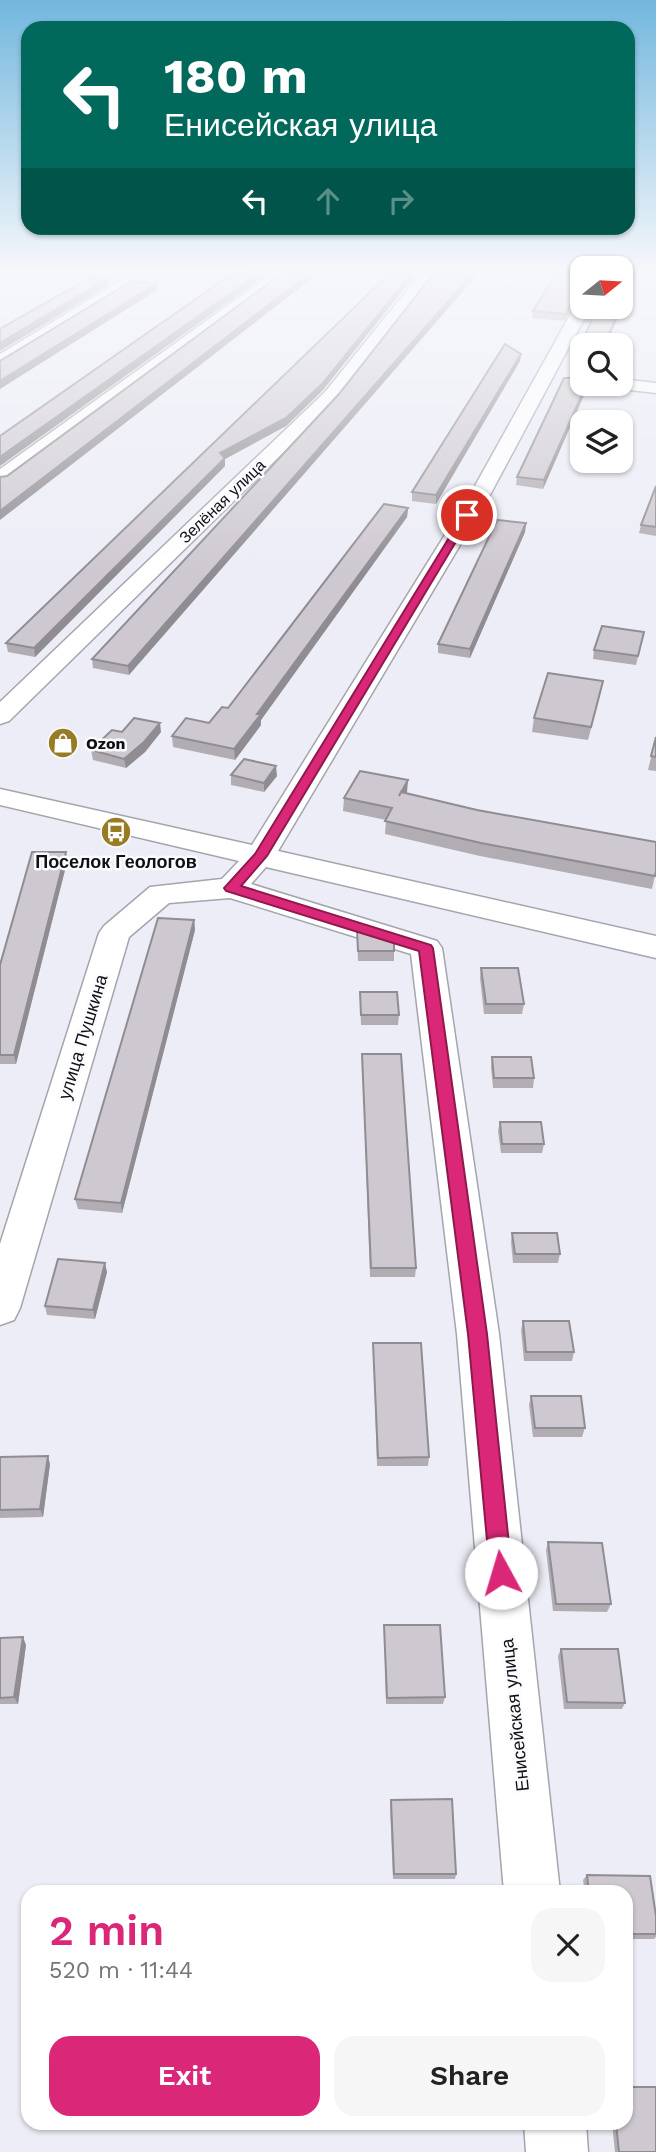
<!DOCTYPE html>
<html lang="en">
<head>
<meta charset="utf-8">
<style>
	body { margin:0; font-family:"Work Sans",sans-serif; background:#f6f6f6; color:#222; height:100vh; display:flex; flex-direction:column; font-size:26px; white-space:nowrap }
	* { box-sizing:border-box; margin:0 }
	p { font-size:23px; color:#767676 }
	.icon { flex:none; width:38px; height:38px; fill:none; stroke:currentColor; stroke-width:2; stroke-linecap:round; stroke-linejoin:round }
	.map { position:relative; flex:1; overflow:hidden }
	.drawer { position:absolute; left:21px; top:1885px; width:612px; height:245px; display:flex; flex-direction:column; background:#fff; border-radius:21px; box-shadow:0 2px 5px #0004 }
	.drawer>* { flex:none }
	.guide { position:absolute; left:21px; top:21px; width:614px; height:214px; border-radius:21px; box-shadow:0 2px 5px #0004; background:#00695c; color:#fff; overflow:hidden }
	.needle { width:46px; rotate:72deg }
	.buttons { position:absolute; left:570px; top:256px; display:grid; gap:14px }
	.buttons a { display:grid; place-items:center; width:63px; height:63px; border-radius:14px; background:#fff; box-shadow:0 2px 5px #0004; font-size:35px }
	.pin { position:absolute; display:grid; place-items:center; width:60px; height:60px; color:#fff; margin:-30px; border:4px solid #fff; border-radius:50%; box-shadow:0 2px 7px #0007 }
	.me { position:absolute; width:77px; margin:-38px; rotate:354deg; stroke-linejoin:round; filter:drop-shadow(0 0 5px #0008) }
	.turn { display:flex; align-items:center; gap:24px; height:147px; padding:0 28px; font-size:32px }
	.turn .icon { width:91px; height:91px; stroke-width:2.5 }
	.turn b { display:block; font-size:49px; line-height:60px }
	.lanes { display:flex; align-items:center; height:66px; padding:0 28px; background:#0003; justify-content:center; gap:35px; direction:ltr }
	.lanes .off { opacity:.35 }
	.round { display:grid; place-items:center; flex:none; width:74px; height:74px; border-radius:21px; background:#f6f6f6 }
	.overview { display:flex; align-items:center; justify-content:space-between; height:119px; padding:0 28px }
	h1 { font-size:42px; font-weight:600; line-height:52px; color:#db2777 }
	.button { display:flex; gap:14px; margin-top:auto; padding:14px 28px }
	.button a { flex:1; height:80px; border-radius:21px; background:#db2777; color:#fff; font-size:28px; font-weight:600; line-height:80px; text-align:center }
	.button a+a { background:#f6f6f6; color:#222 }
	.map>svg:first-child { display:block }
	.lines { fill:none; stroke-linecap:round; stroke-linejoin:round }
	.minor-casing { stroke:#a4a5ad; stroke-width:3 }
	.minor { fill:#fff; fill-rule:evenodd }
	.wall { fill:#b1adb3 }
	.shaded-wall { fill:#908d92 }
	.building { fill:#cec9d0; stroke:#908d92; stroke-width:2 }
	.route { fill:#db2777; stroke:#8e194d; stroke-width:2 }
	.labels { text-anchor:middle; stroke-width:5; stroke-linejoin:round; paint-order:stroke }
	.far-street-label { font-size:16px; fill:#0f1012; stroke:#fbfbff }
	.far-poi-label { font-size:16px; font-weight:bold; fill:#0f1012; stroke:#fbfbff; text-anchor:start }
	.poi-label { font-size:18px; font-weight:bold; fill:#0f1012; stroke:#fbfbff }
	.street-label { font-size:18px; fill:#0f1012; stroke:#fbfbff }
</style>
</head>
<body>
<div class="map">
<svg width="656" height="2152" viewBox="0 0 656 2152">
	<rect width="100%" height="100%" fill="#ecedf6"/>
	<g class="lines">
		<g class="minor-casing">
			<path id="minor" d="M133,273H151L0,366V354Z
				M273,273H290L7,482L0,484V469Z
				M421,273H436L337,400L9,721L0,724V702L325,392Z
				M583,301V306H591L491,493L278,851L656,936V958L266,867L251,884L437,941L442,948L499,1334L560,1892H504L457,1334L411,954L230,898L169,903L129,937L20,1308L14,1320L0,1325V1244L99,933L104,926L150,887L222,879L239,861L0,805V789L252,845L471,493L575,306Z
				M621,379L656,383V393L612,388L603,383H621Z
				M524,2123H586L588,2152H526Z"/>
		</g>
		<use href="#minor" class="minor"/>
	</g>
	<path class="wall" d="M390,273L323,390L286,426L225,459V466L35,657L8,652L6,643Z
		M583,273V299L573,305L564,321L532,318L533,311Z
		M637,273L606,345H583V372L570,371L571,363L590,323H585L586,316Z
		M520,361L436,504L412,501V492Z
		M583,383H588V386L543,489L516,485L517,477Z
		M339,394L129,675L93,668L92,659Z
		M656,486V536L639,533L641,525Z
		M408,508L407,517L261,720V725L235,760L173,747L172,736L209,723L228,708Z
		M526,523L525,532L470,658L438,653V644Z
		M642,641L636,665L593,659L594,650Z
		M603,681L600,694L588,740L532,732L534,718Z
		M122,732H161L145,752L126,768L93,760L91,750Z
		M656,737V771L648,770Z
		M231,775L277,776L264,792L231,785Z
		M407,793L656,871L652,889L480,856L385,834L386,820L343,811L344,798Z
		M66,852L67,862L16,1064H0V965Z
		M194,920L195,930L122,1213L78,1209L75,1199Z
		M357,930L394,951V961H358Z
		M481,968L524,1004L522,1014H484L480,978Z
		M360,992L399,1015L398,1025H361Z
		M362,1054L416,1268L415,1277H370Z
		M492,1057L534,1078L533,1088H493L491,1067Z
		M500,1122L544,1144L542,1153H501L498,1131Z
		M512,1233L560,1254L558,1263H513L511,1242Z
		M107,1272L95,1319L47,1315L45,1306Z
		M523,1321L574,1352L572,1361H524L521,1330Z
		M373,1343L429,1457L428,1466H377Z
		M531,1396L585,1428L582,1437H533L529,1405Z
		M0,1457L50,1464L43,1517L0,1518Z
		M548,1542L611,1604L607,1612L553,1611L546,1550Z
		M384,1625L445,1697L443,1704H386Z
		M0,1638L26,1645L18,1704H0Z
		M561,1649L625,1703L622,1709H564L558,1656Z
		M391,1800L456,1874L455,1879H393L390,1806Z
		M587,1875L650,1876L656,1916V1937L654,1939H626V1892H585L583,1880Z
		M612,2123H626L656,2152H615Z"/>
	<path class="shaded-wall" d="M259,273H269L0,466V457Z
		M310,273H319L0,520V511Z
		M412,273H417L323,390L286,426L225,459V466L35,657L34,648L220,453Z
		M473,273H479L129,675L128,666Z
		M635,273H637L606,345H604Z
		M108,278L109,285L0,351V343Z
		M156,284L157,290L0,389V381Z
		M583,292L582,299L573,305L564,321L565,314L574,298Z
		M521,354L520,361L436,504V495Z
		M587,383H588V386L543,489L544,480Z
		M408,508L407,517L261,720V725L235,760L234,749L257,714Z
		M526,523L525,532L470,658V649Z
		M160,723L161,732L145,752L126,768L124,759Z
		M276,766L277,776L264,792V783Z
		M408,780L407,793L399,796Z
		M66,852L67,862L16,1064L14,1055Z
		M194,920L195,930L122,1213L121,1203Z
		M105,1263L107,1272L95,1319L93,1310Z
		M48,1456L50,1464L43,1517L40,1509Z
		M23,1637L26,1645L18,1704L14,1697Z"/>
	<path class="building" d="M233,273H259L0,457V436Z
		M283,273H310L0,511V477L7,476Z
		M390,273H412L323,383L286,418L220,453L225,458L34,648L6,643Z
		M434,273H473L128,666L92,659L339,394Z
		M556,273H583V292L574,298L565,314L533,311Z
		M621,273H635L621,305Z
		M93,276L108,278L0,343V329Z
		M132,281L156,284L0,381V361Z
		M590,306H621L604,345H583V365L571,363L594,316H586Z
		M505,344L521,354L436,495L412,492Z
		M564,378H583V383H587L544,480L517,477Z
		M656,486V527L641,525Z
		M384,504L408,508L257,714H261L234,749L172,736L186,718L209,723L222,707L228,708Z
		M497,520L526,523L470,649L438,644Z
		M602,626L644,632L638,656L594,650Z
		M548,673L603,681L591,727L534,718Z
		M134,718L160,723L144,742L124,759L91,750L112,730L122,732Z
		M656,737V757L651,756Z
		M244,759L276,766L264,783L231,775Z
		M360,771L408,780L399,796L401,792L477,810L656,842V871L655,876L481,843L385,821L392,808L344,798Z
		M32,852H66L14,1055H0V965Z
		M158,918L194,920L121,1203L75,1199Z
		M357,930L394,942V951H358Z
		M481,968H518L524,1004H486Z
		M360,992H397L399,1015H361Z
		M362,1054H401L416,1268H371Z
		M492,1057H531L534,1078H494Z
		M500,1122H541L544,1144H502Z
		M512,1233H557L560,1254H515Z
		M58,1259L105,1263L93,1310L45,1306Z
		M523,1321H569L574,1352H526Z
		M373,1343H421L429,1457L378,1458Z
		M531,1396H581L585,1428H535Z
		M48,1456L40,1509L0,1510V1457Z
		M548,1542L602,1543L611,1604H556Z
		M384,1625H440L445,1697L387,1698Z
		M23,1637L14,1697L0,1698V1638Z
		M561,1649H618L625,1703L567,1702Z
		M452,1799L456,1874H394L391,1800Z
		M587,1875L650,1876L656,1916V1934H626V1892H589Z
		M626,2087H656V2152H619L616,2123H626Z"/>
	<linearGradient id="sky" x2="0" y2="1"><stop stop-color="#72b7de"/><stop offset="0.47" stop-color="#f6f7fb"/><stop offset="1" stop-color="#f6f7fb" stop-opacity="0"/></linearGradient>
	<rect width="656" height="575" fill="url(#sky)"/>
	<path class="route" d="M467,513L472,515L267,856L241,886L431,945L433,948L487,1334L512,1573L509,1581L501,1584L494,1581L490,1573L468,1334L419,951L226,891L224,888L255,854L463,515Z"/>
	<defs>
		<g id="shop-disc" transform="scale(1.575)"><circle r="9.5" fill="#987c24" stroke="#fbfbff"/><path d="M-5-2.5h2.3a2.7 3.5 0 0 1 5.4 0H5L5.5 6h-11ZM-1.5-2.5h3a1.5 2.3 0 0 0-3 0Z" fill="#fff"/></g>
		<g id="bus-disc" transform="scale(1.575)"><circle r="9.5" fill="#987c24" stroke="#fbfbff"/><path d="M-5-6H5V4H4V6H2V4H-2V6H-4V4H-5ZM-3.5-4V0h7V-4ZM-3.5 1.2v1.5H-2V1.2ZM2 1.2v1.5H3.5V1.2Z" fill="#fff"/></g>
	</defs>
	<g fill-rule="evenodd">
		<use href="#shop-disc" x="63" y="743"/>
		<use href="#bus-disc" x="116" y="832"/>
	</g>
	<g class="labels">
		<g class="far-street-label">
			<text transform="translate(222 501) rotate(-44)" y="6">Зелёная улица</text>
		</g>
		<g class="far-poi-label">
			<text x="86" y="749">Ozon</text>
		</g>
		<g class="poi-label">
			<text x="116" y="868">Поселок Геологов</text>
		</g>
		<g class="street-label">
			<text transform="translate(83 1037) rotate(-73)" y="6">улица Пушкина</text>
			<text transform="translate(515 1715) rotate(-96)" y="6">Енисейская улица</text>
		</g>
	</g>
</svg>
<div class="buttons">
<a><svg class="needle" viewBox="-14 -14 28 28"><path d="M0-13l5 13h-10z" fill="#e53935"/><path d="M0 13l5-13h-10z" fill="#767676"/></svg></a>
<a><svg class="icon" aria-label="search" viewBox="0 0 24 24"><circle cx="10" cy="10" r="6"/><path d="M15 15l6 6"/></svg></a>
<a><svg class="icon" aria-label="layers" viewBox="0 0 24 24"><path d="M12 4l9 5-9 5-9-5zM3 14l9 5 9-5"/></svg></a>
</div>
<div class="pin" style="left:467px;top:515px;background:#d93025"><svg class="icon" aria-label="arrive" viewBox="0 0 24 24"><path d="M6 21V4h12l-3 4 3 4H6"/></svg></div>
<svg class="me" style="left:501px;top:1573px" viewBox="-20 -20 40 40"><circle r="19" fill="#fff"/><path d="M0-13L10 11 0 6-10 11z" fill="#db2777"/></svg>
<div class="guide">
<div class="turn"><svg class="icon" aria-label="left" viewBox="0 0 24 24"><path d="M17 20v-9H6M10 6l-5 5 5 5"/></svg><div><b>180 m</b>Енисейская улица</div></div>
<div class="lanes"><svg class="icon" aria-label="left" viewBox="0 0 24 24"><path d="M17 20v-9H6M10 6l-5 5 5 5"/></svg><svg class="icon off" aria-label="ahead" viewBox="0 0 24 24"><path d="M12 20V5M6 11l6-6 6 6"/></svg><svg class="icon off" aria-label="right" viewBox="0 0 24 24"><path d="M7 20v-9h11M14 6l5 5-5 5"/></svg></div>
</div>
<section class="drawer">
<div class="overview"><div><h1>2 min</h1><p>520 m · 11:44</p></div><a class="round"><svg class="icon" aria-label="close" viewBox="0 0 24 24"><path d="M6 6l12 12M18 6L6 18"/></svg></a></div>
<div class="button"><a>Exit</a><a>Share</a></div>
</section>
</div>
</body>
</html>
